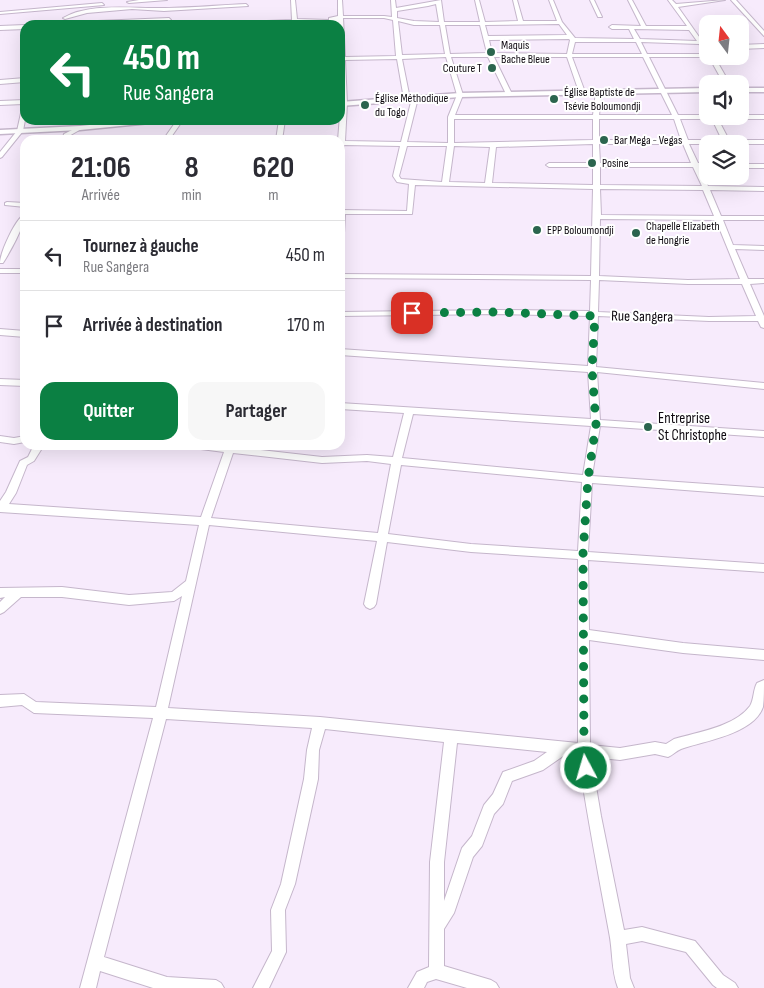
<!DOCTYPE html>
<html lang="fr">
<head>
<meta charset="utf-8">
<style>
	body { margin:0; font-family:"Sofia Sans Condensed",sans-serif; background:#f7f7f7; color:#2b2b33; height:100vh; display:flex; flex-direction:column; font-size:19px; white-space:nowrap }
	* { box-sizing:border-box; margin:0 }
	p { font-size:16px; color:#7c7c81 }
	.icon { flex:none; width:28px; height:28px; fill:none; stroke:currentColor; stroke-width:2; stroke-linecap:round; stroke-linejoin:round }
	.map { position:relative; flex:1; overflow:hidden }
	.side { position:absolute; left:20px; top:135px; width:325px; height:315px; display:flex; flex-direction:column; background:#fff; border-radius:15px; box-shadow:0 5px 20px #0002 }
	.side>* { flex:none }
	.hud { position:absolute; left:20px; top:20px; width:325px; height:105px; border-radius:15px; box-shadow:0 5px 20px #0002; background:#0b8043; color:#fff; overflow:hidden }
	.needle { width:32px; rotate:345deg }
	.controls { position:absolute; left:699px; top:15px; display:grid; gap:10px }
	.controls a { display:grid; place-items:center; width:50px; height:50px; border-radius:10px; background:#fff; box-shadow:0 5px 20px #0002; font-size:25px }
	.pin { position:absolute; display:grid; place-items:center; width:42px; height:42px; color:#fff; margin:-21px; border-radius:10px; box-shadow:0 2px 8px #0006 }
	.me { position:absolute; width:55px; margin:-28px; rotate:354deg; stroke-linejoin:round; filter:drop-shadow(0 0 4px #0008) }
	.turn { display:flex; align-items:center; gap:18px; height:105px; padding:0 20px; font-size:22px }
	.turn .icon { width:65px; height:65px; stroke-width:2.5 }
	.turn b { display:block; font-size:35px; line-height:42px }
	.eta { display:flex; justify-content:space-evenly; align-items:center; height:85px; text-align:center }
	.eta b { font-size:30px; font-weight:700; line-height:35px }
	.action { display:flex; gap:10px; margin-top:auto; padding:10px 20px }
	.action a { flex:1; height:58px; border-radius:15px; background:#0b8043; color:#fff; font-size:20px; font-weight:700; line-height:58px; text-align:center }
	.action a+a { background:#f7f7f7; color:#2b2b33 }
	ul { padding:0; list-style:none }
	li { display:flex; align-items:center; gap:15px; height:70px; padding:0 20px; border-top:1px solid #e1e1e2 }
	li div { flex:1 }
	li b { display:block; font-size:19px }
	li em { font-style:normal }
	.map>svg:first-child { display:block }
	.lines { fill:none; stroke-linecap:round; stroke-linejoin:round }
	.minor-casing { stroke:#c5b6cb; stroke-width:2 }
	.tertiary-casing { stroke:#c5b6cb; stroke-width:3 }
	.minor { fill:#fff; fill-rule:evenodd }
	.tertiary { fill:#fff; fill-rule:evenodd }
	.route { stroke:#0b8043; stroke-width:9; stroke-dasharray:0 16.2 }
	.poi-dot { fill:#2b654e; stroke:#fff; stroke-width:2 }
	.labels { text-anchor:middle; stroke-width:4; stroke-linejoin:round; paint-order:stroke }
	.far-poi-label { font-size:12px; fill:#0e0910; stroke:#fff; text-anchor:start }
	.street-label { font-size:15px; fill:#0e0910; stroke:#fff }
	.poi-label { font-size:15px; fill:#0e0910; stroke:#fff; text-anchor:start }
</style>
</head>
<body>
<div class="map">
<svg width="764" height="988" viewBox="0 0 764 988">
	<rect width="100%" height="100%" fill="#f7ebfc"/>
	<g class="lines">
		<g class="minor-casing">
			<path id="minor" d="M139,0H167L129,3L127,2Z
				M291,0H295L297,19L329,20V18L338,16V0H342L343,16H384L392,17L391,0H395L396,8L441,0L444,22H480L475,0H479L485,22L518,21L513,0H517L523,21H557L549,0H553L562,22L575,38L634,39L629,29H612L609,27L612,25L641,26L628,0H632L646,26H687L668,0H672L676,4L725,0L678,7L702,41H708V45L705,44L706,48H702L699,44L641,42L647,54H708V56H714L730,84H724L709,57H649L678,115H764V119H718L729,140H764V144H689L698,163H708V167H700L708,186L764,187V191L710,190L721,216H764V220H723L733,245L764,246V250L735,249L748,279H764V283L750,284L764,316V328L761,327L758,321H709L598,316L596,367L764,383V389L597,372L600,420L764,431V437L600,426L592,476L764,488V496L592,483L588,552L764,564V572L588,560L589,630L683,643L764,650V660L683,653L589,640L590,745L620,748L655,742L666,744L674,739C698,732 734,727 750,706C754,700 753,690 757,683L764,680C764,688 764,699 763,707C754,734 704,741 681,749C676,751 673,755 668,757L655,754L620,760L591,757L601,816L624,930L642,927L695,941L723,975L735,983L738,988H717L713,985L686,952L642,941L626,944L630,978L634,988H618C611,970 613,951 609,932C598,873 587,815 578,755L566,754L543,770L512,781L503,804L494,814L482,846L473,857L454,913L444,929V966L491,980L496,983L499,988H467L436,979L427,982L424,988H408L417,972L429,967L430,862L444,742L325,729L319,750L318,779L295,884L285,910L286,952L269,988H253L272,951L271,910L281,884L304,779L307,750L312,728L166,719L104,957L167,977L216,980L221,983L224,988H153L100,971L96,988H80L153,718L34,713L22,705L0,707V695L24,694L36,702L156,707L182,596L174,601L129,605L62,597H21L4,612L0,614V602L5,597L0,598V588L62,587L129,595L172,592L186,581L199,525L0,512V501L6,492L20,461L28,457L34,445H44L34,461L27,465L16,493L9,504L201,517L224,452L193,448L188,445H236L235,447L322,457L367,455L393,457L404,413L340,409V403L591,419L588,372L340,355V349L588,366L590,316L498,314L340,316V312L498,310L590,311L591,280L340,278V274L591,276L593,189L415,185L412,214H345L344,233L340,235V210L407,211L409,184L397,182L393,176L400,146L344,145L343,162L340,164V140H338L341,103L340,25L338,23L316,22L214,25L217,23L292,20ZM436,4L439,22L414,21L397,18V11L428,6ZM343,18H384L393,20L396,56L345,57ZM398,21L414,25H440L445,54L402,55ZM559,24L567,35L488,36L485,25ZM445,25H480L487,53L450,54ZM634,29L689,30L697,41L640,39ZM569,39L570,40L567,54L492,53L489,40ZM575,42H636L642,54H572ZM446,57L457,95L448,117V143L407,142L418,98L415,96L412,98L401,142L345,141L347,103L345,60L397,59L404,99L407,101L410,99L402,59ZM451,57H488L506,94L509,96L512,94L494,57H567L579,92L582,94L585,92L572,57H643L672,115H599L602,92L599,90L596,92L593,115H455L463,95ZM454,119H593V140L454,143ZM599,119H674L681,140H599ZM680,119H712L722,140H688ZM593,144V163H549L546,165L549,167H593V185L492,183L496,147ZM599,144H683L691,163H600ZM407,146H447L442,182L401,179L399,176ZM454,146L490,147L485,183L449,182ZM600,167H693L702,186L600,185ZM600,189L703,190L714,216L601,215ZM600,219L716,220L740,279L688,280L599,276ZM599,280L688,284H742L756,316L709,317L598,312ZM413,414L591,426L583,475L402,458ZM233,453L322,463L367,461L391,464L378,533L211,518ZM401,465L582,482L578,551L471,544L388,534ZM209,525L377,541L364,604L366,607L370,609L374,607L376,604L387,542L471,552L578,559V743L320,717L168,708ZM457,743L547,752L534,761L503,772L493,794L484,805L472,836L462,848L444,901V862Z
				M590,0H594L602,17H598Z
				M731,0H736L764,31V36Z
				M102,3L104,5L0,14V12Z
				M246,4L248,6L164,11L132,9L87,13L65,19L63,18C91,2 134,9 165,8C192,8 219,5 246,4Z
				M169,18L171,20L80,25H47L50,23Z
				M25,25V29L0,30V26Z
				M764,44V48L740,49V45Z
				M25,78V82L0,84V80Z
				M25,100V120L23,131L2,157L0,158V152L17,131L23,104L0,105V101Z
				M177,120H183L169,140H163Z
				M279,120H285L282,140H276Z
				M78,127L83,128L69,136L68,140H62L64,134Z
				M740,164H764V168H740Z
				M7,202L25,203V207L5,205V203Z
				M25,214C25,225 10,252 3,263H0C0,253 15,219 25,214Z
				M0,269H25V273H0Z
				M0,329L25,331V337L0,335Z
				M0,379L25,380V386L0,385Z
				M0,436L14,438L25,436V442L14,444L0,442Z"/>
		</g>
		<g class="tertiary-casing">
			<path id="tertiary" d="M708,88V92L460,97L340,106V102L460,93Z
				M740,88H764V92H740Z
				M137,120H164L160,122L80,130L0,134V130L80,126Z"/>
		</g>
		<use href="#minor" class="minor"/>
		<use href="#tertiary" class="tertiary"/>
	</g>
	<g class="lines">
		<path class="route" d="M412,313L498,312L595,316L592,369L596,424L588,479L583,554L584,750L586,768"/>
	</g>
	<g class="poi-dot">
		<circle cx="491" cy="52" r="5"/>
		<circle cx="492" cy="68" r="5"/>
		<circle cx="554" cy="99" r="5"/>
		<circle cx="365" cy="105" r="5"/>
		<circle cx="604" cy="140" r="5"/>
		<circle cx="592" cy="163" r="5"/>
		<circle cx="537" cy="230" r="5"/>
		<circle cx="636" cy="233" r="5"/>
		<circle cx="648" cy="427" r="5"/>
	</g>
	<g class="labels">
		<g class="far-poi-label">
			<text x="501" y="49">Maquis<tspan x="501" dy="14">Bache Bleue</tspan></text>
			<text x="482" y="72" text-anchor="end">Couture T</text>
			<text x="564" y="96">Église Baptiste de<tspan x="564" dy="14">Tsévie Boloumondji</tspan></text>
			<text x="375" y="102">Église Méthodique<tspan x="375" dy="14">du Togo</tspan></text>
			<text x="614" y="144">Bar Mega - Vegas</text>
			<text x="602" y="167">Posine</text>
			<text x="646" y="230">Chapelle Elizabeth<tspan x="646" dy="14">de Hongrie</tspan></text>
			<text x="547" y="234">EPP Boloumondji</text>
		</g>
		<g class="street-label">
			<text transform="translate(642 316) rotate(1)" y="5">Rue Sangera</text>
		</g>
		<g class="poi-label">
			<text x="658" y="423">Entreprise<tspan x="658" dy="17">St Christophe</tspan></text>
		</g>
	</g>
</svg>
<div class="controls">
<a><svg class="needle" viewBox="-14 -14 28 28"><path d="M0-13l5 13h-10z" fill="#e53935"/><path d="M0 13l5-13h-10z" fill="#7c7c81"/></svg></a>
<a><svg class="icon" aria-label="sound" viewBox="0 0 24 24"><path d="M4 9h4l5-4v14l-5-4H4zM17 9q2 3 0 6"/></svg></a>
<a><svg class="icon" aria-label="layers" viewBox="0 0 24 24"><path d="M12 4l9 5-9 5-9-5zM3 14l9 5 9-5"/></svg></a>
</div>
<div class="pin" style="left:412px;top:313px;background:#d93025"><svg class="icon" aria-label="arrive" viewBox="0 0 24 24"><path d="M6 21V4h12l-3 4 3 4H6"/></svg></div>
<svg class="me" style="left:586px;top:768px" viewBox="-20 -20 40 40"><circle r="17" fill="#0b8043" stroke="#fff" stroke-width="3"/><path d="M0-11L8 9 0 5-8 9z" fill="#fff"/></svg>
<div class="hud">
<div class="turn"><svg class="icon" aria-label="left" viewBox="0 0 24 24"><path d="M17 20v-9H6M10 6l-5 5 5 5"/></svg><div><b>450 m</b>Rue Sangera</div></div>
</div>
<section class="side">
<div class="eta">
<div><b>21:06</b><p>Arrivée</p></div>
<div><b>8</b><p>min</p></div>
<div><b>620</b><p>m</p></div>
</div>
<ul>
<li><svg class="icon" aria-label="left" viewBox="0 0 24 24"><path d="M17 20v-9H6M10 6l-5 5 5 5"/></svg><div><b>Tournez à gauche</b><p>Rue Sangera</p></div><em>450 m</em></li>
<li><svg class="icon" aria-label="arrive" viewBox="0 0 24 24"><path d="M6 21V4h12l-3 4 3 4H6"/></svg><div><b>Arrivée à destination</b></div><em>170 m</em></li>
</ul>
<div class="action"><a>Quitter</a><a>Partager</a></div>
</section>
</div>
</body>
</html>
